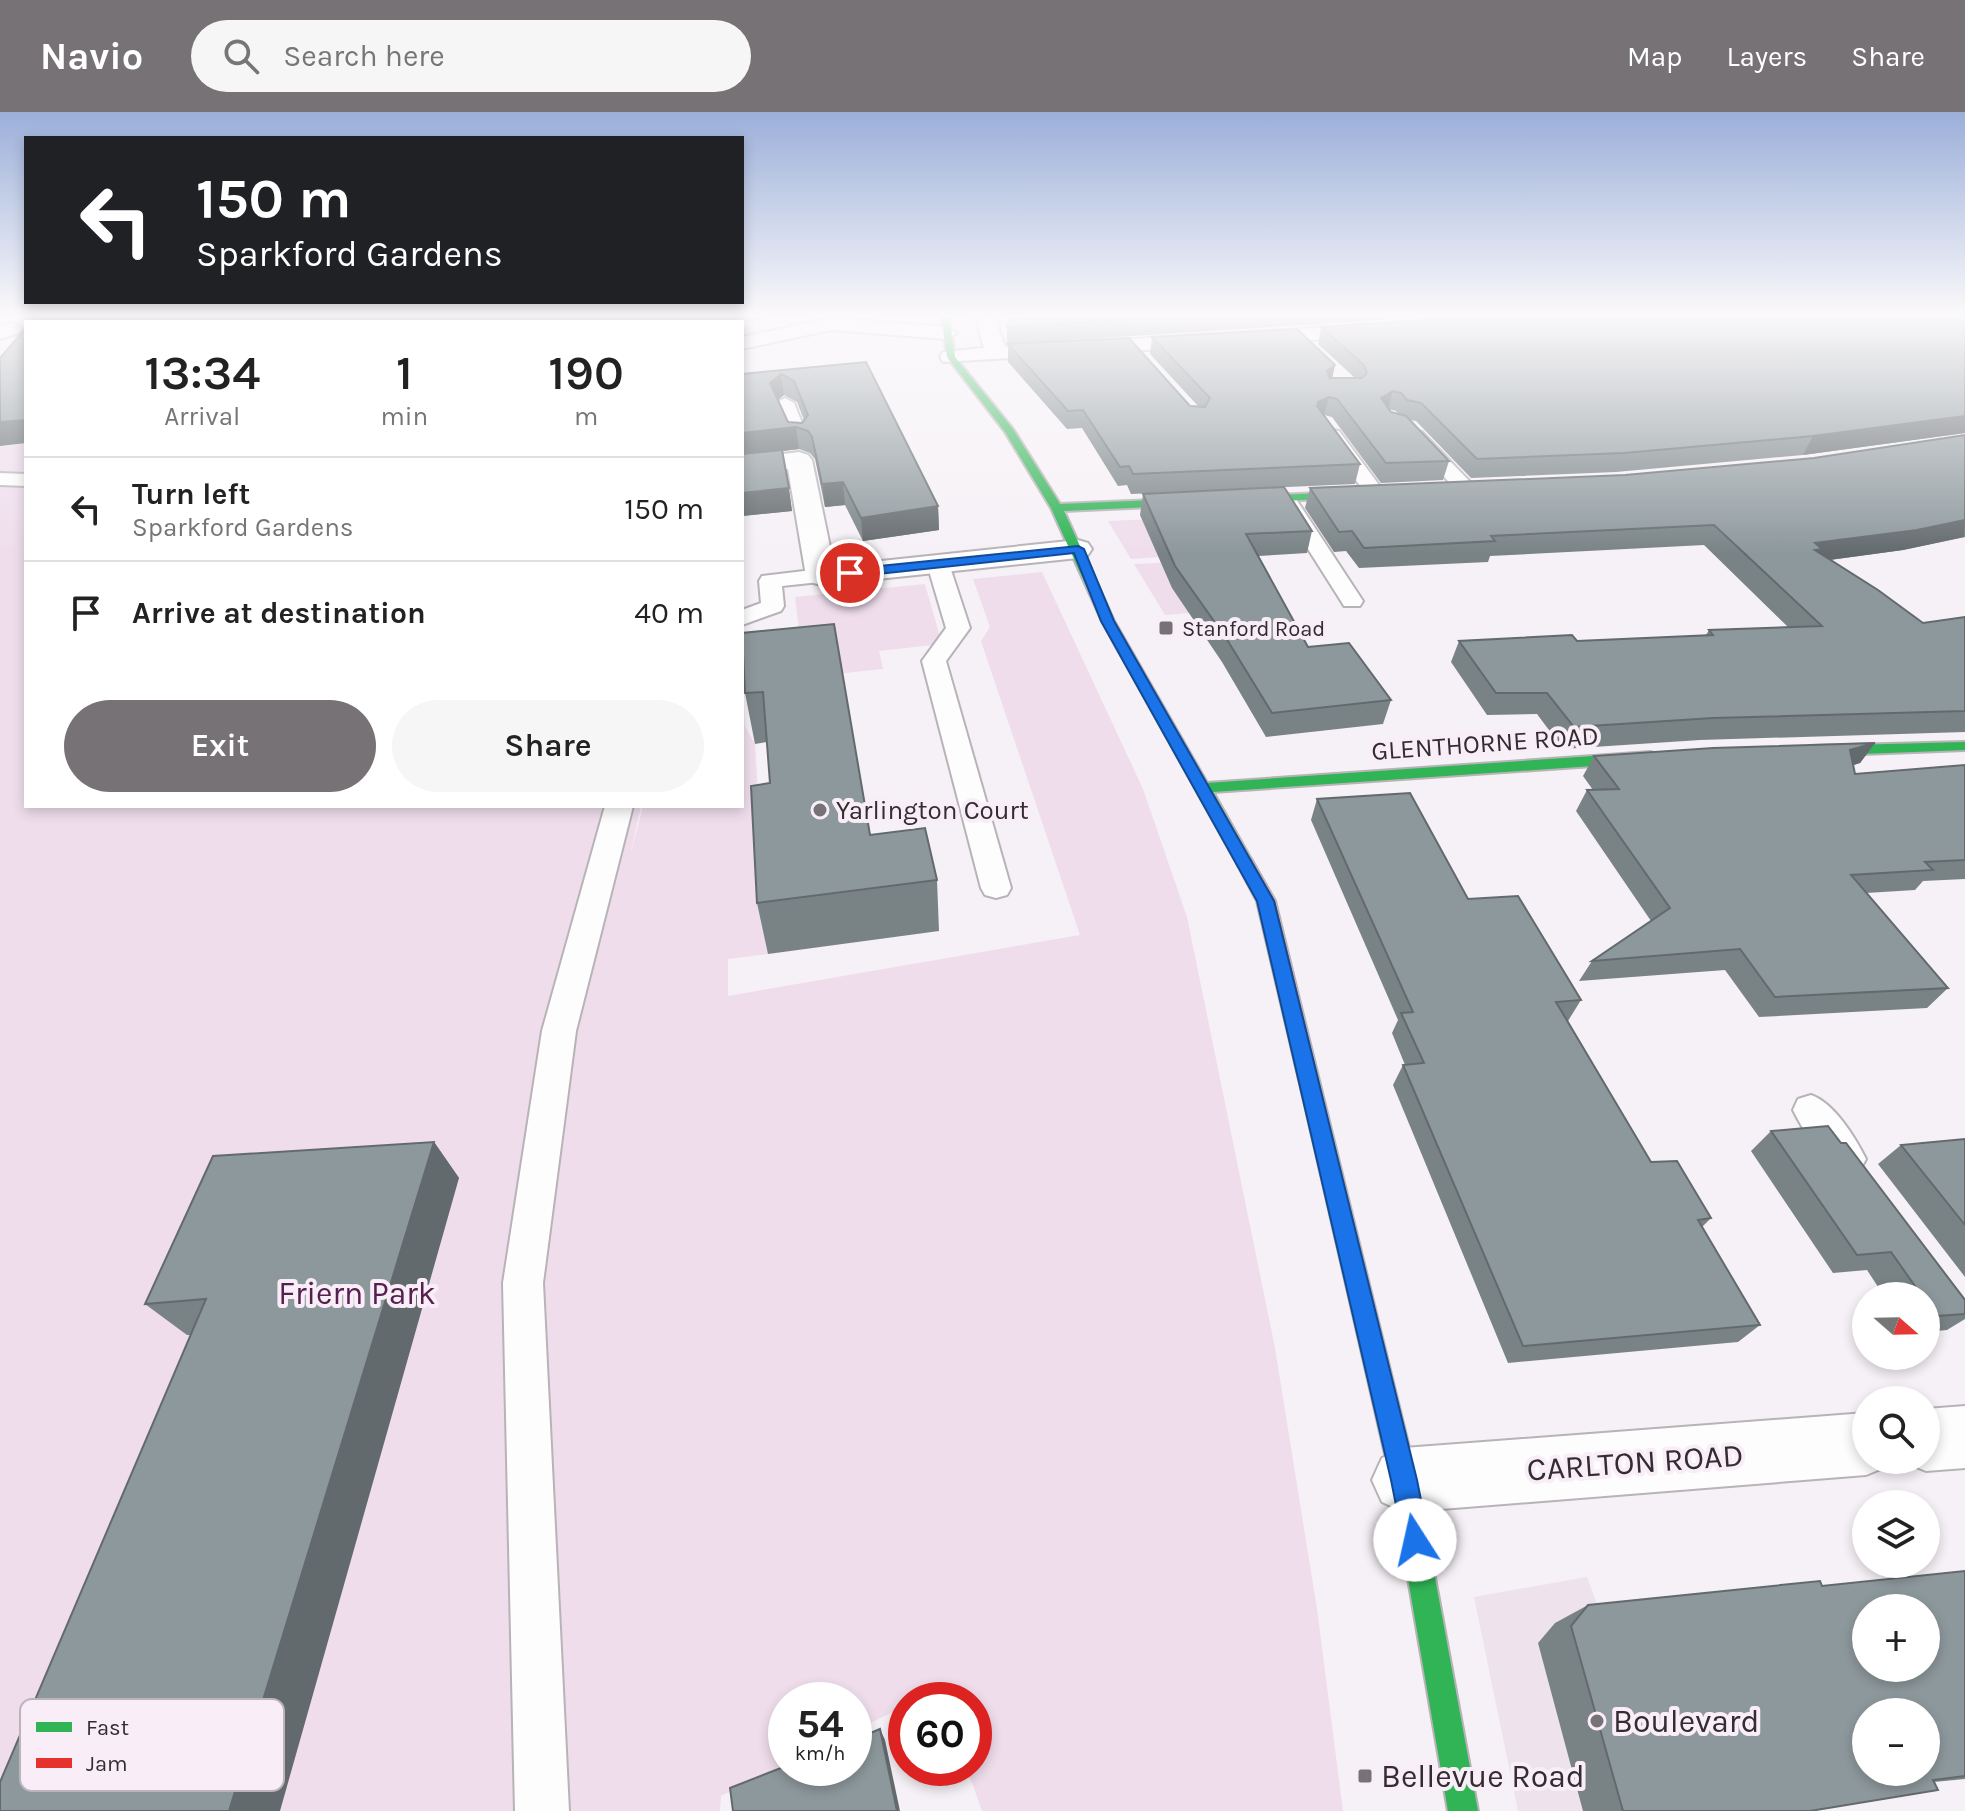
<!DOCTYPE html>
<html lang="en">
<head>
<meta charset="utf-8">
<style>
	body { margin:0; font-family:Karla,sans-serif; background:#f6f6f6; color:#222; height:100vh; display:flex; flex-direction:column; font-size:30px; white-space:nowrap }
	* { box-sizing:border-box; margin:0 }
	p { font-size:26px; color:#767676 }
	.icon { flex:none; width:44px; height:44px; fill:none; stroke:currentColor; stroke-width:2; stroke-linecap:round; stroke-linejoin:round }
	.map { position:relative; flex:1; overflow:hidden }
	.drawer { position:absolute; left:24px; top:208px; width:720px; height:488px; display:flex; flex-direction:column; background:#fff; border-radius:0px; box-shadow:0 4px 12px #0003 }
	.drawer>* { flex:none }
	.top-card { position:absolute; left:24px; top:24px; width:720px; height:168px; border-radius:0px; box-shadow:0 4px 12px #0003; background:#202124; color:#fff; overflow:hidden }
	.needle { width:52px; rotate:110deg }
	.controls { position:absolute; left:1852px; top:1170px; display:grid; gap:16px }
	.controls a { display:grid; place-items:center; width:88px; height:88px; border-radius:50%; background:#fff; box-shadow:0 4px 12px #0003; font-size:40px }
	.speed { position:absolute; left:768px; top:1570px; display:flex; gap:16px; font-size:40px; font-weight:700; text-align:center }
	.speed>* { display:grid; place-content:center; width:104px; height:104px; border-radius:50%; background:#fff; box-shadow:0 4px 12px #0003; line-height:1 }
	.speed small { font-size:20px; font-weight:400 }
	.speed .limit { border:12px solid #d22; background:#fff; color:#111 }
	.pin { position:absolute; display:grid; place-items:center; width:68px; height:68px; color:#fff; margin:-34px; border:4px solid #fff; border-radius:50%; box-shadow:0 2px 8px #0007 }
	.me { position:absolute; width:88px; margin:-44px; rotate:350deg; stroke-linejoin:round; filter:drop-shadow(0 0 6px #0008) }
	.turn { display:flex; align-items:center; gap:28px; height:168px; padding:0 40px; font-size:36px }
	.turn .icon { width:104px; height:104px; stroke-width:2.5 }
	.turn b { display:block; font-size:56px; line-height:68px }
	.eta { display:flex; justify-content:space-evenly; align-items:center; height:136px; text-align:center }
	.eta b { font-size:48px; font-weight:600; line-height:56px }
	.cta { display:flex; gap:16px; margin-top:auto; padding:16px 40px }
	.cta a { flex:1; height:92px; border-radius:48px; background:#767275; color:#fff; font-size:32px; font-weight:600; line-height:92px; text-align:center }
	.cta a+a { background:#f6f6f6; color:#222 }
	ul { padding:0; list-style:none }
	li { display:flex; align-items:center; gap:24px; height:104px; padding:0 40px; border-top:2px solid #e0e0e0 }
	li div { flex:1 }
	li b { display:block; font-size:30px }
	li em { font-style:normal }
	header { display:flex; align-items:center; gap:48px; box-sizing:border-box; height:112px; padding:0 40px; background:#767275; color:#fff }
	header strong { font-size:38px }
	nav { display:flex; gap:44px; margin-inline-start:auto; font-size:28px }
	.search { width:560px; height:72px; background:#f6f6f6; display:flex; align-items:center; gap:20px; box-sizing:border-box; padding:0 28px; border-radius:44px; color:#767676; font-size:30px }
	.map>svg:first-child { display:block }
	.built { fill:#eee2ec }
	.green { fill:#efddec }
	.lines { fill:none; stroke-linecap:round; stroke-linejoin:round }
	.lane-casing { stroke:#b7b3b7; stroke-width:4 }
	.street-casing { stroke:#b7b3b7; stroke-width:4 }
	.fast-casing { stroke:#b7b3b7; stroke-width:4 }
	.jam-casing { stroke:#b7b3b7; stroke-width:4 }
	.lane { fill:#fefdfe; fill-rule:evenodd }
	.street { fill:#fefdfe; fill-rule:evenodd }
	.fast { fill:#30b455; fill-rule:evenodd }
	.jam { fill:#e5322d; fill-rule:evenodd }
	.wall { fill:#798386; fill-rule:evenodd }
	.shaded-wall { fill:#636a6d }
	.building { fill:#8d989c; stroke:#636a6d; stroke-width:2; fill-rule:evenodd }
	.route { fill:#1a73e8; stroke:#114b97; stroke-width:2 }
	.poi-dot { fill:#767275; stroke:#f9eef7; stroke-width:3 }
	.labels { text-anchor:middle; stroke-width:8; stroke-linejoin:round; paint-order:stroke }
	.far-poi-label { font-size:22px; fill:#312d30; stroke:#f9eef7; text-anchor:start }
	.street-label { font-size:26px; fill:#312d30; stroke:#f9eef7 }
	.poi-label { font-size:26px; fill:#312d30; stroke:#f9eef7; text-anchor:start }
	.near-park-label { font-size:32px; fill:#54204e; stroke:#f9eef7 }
	.near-street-label { font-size:32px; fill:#312d30; stroke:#f9eef7 }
	.near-poi-label { font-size:32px; fill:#312d30; stroke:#f9eef7; text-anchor:start }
	.key { fill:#f9eef7; stroke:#bdb4bb; stroke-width:2 }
	.key-label { font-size:22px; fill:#312d30 }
</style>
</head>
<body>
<header>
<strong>Navio</strong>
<div class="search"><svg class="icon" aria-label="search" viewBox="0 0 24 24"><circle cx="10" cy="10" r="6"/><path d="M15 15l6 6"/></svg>Search here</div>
<nav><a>Map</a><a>Layers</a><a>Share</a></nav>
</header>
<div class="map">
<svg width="1965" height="1699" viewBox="0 0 1965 1699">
	<rect width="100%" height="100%" fill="#f6f1f6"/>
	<path class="built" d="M1587,1465L1675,1699H1518L1474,1485Z"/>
	<path class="green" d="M26,330V694H641L630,744L643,694H742L743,581L745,614L755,632L768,842L728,847V884L1080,823L981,529L990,515L973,467L1042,460L1143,677L1187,805L1275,1236L1317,1497L1343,1699H982L971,1668L958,1656H974V1588H906V1606L897,1598L854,1619V1588H786V1652L721,1684L720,1699H0V333Z
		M1278,401L1149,421L1159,445L1131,447L1108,409Z
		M1179,450L1202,500L1165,503L1134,452Z
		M925,472L942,532L879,539L883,557L742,572V559L803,553L795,485Z"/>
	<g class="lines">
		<g class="lane-casing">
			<path id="lane" d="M785,286L794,291L808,326L805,330H793L790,326L776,291Z
				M1333,318L1339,319L1382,377L1385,381L1382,385H1368L1324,323Z
				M1416,319L1422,320L1474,374L1477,378L1474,382H1460L1410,328L1407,324Z
				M0,361L26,362V374L0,373Z
				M1287,382L1294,384L1363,489L1360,494H1344L1341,489L1277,388Z
				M938,446L949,452L970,516L946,549L1011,776L1007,783L996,786L985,783L981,776L922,549L946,516L927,452Z
				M821,457L829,459L832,464L829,469L782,474L784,494L781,499L742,513V498L761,491L759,469L762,464Z
				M605,694H633L576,919L543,1171L569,1699H515L503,1171L542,919Z
				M1811,983C1834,991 1855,1025 1866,1047L1860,1058C1851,1062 1844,1065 1835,1059C1822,1050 1800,1012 1793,998L1798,987Z"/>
		</g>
		<g class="street-casing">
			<path id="street" d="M978,204H998L997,212L1005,235L1379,212L1389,218L1379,224L943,250L940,245L943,240L984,236L977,212Z
				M831,206L947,215L957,221L947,227L831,218L742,237V225Z
				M12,211L22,217L19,221L0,227V214Z
				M799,340L808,343L812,348L834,454L1078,428L1088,431L1092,437L1088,443L1078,446L821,473L810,470L806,464L788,357L742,363V347Z
				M1965,1294V1356L1926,1359L1904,1350L1926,1348V1297Z
				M1866,1301V1348H1890L1888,1354L1866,1363L1404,1400L1382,1390L1372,1368L1382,1346L1404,1336Z"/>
		</g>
		<g class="fast-casing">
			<path id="fast" d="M941,204H949L955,245L1013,317L1060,392L1369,379L1374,382L1369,385L1064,399L1114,509L1207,671L1651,640L1658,645L1651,650L1213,680L1253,751L1251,755H1239L1102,509L1051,396L1005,320L947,245Z
				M1965,630V638L1811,644L1804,639L1811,634Z
				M1315,985L1322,987L1325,993L1417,1368L1478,1699H1448L1391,1368L1305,993L1308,987Z"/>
		</g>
		<g class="jam-casing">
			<path id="jam" d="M1245,745L1251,747L1275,789L1325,993L1322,999L1315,1001L1308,999L1305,993L1257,789L1237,751Z"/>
		</g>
		<use href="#lane" class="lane"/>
		<use href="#street" class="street"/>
		<use href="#fast" class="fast"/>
		<use href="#jam" class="jam"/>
	</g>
	<path class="wall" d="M1011,204H1443L1007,232V215Z
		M1474,204H1965V321L1803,343L1616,360L1471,366L1416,309L1409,308L1449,349L1443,368L1381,371L1332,305L1324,303L1323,304L1360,352L1355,372L1131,382L1127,373L1118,374L1082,316L1067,317L1008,250V232L1190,294H1198L1150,242L1152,225L1335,253L1332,266H1355L1318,232L1321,215ZM1388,297L1396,299L1399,303L1391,300Z
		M866,250L938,394L939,418L863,429L845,393L825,395L815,347L810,341L799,337L783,339L792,399L742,404V262ZM784,283L797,290L804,308L802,311L788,310L778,288Z
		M1965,323V425L1903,438L1830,448L1923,511L1965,505V620L1700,628L1563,637L1537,602L1487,603L1451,550L1459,529H1577L1706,523L1709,518L1788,515L1704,433L1490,444L1488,450L1359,456L1346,439L1334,440L1305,396L1310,376L1625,363L1814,346Z
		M1143,382L1312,419L1307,441L1258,444L1308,535L1391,588L1383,612L1266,625L1222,550L1172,476L1140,403Z
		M742,521L870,723L937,768L939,819L768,842L757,791L770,671L767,630L755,632L745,581Z
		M1875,631L1860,651L1853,653L1855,662L1965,653V767L1923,769L1915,778L1866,781L1948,876L1927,896L1759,905L1725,858L1579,869L1592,849L1651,809L1576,699L1587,678H1593L1583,664L1594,644Z
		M1317,687L1468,787L1581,888L1568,909L1651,1050L1711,1106L1702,1115L1760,1213L1738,1230L1508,1251L1393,973L1403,953H1405L1392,921L1398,908L1311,708Z
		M1771,1019L1841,1031L1965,1188V1207L1947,1218L1926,1220V1184H1884L1867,1158L1833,1161L1751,1039Z
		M1965,1027V1165L1878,1052L1901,1033Z
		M434,1030L459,1066L191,1223H187L145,1192Z
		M1965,1459V1667L1934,1670L1810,1699H1583L1538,1531L1555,1511L1588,1493L1822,1474Z"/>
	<path class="shaded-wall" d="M694,204H769L742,211V210H671Z
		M495,207L496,210H459Z
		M1335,253L1331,271L1327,259Z
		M781,262L784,283L773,292L770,271Z
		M1393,279L1388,297L1381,286Z
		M1329,285L1324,303L1314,308L1318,290Z
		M1965,304V321L1803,343L1813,324Z
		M26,308V331L0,334V310Z
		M796,315L799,337L742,344V321Z
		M843,370L845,393L825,395L822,372Z
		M789,376L792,399L742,404V381Z
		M938,394L939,418L863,429L861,406Z
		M1965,408L1964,425L1903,438L1814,450L1815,431Z
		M1875,631L1860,651L1835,659L1850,638Z
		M434,1030L459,1066L280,1699H229Z
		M880,1617L885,1628L900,1699H897Z"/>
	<path class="building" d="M36,204H694L671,210H495V207L459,210H31Z
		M1011,204H1185L1007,215Z
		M1474,204H1940L1965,213V304L1813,324L1624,341L1477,347L1421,291L1407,288L1401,281L1393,279L1381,286L1391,300L1406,304L1449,349L1386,351L1337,287L1329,285L1318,290L1317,294L1360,352L1133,362L1129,354L1120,355L1083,298L1068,299L1008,232L1129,226L1190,294L1205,295L1210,286L1152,225L1297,217L1335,253L1327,259L1329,266H1362L1367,261L1364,253L1321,215Z
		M26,216V308L0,310V246Z
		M866,250L938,394L861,406L843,370L822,372L812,325L808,319L796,315L742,321V262ZM781,262L794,269L808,303L802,311L788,310L770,271Z
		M1965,323V408L1917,418L1815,431L1822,437L1815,438L1878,478L1923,511L1965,505V599L1713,606L1574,615L1547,581H1496L1459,529L1572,523L1577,529L1713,523L1709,518L1822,514L1714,413L1491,424L1495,429L1364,436L1352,419L1339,420L1310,376L1625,363L1814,346Z
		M782,338L789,376L742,381V342Z
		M1284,375L1312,419L1246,422L1308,535L1349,531L1391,588L1272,601L1226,526L1175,454L1143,382Z
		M834,512L870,723L925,716L937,768L757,791L751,674L770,671L763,580L745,581L742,521Z
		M1875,631L1850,638L1855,662L1965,653V748L1925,750L1933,758L1851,763L1948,876L1775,885L1740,837L1592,849L1670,796L1587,678L1619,677L1594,644L1713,636Z
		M1410,681L1468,787L1518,784L1581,888L1556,890L1651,1050L1677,1049L1711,1106L1698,1108L1760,1213L1523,1234L1403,953L1424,951L1401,901L1413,900L1317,687Z
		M1828,1014L1841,1031H1846L1965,1188V1202L1937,1204L1926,1189V1184H1922L1891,1140L1857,1143L1771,1019Z
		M1965,1027V1113L1901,1033Z
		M434,1030L229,1699H0V1670L206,1187L145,1192L213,1044Z
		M1965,1459V1664L1933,1668L1938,1678L1810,1699H1623L1571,1514L1588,1493L1820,1469L1822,1474ZM1866,1496H1926V1556H1866ZM1866,1600H1926V1660H1866Z
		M880,1617L897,1699H733L730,1676L786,1654V1656H854V1628Z"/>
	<linearGradient id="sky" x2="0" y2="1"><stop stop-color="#9bafd9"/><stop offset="0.46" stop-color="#fbf9fb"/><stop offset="1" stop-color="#fbf9fb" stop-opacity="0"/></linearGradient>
	<rect width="1965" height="442" fill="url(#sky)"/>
	<path class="route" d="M1078,434L1084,437L1114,509L1274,789L1417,1368L1429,1428L1425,1438L1415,1442L1405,1438L1391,1368L1257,789L1101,509L1074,441L850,465L844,461L850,457Z"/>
	<g class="poi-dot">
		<rect x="1158" y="508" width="16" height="16" rx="4"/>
		<circle cx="820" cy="698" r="8"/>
		<circle cx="1597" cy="1609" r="8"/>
		<rect x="1357" y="1656" width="16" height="16" rx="4"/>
	</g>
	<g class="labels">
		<g class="far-poi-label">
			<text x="1182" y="524">Stanford Road</text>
		</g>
		<g class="street-label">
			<text transform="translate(1485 631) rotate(-4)" y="9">GLENTHORNE ROAD</text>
		</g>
		<g class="poi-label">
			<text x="836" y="707">Yarlington Court</text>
		</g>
		<g class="near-park-label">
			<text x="357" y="1192">Friern Park</text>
		</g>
		<g class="near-street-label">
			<text transform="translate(1635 1350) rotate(-4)" y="11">CARLTON ROAD</text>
		</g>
		<g class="near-poi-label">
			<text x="1613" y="1620">Boulevard</text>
			<text x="1381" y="1675">Bellevue Road</text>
		</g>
	</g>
	<rect x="20" y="1587" width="264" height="92" rx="12" class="key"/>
	<rect x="36" y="1610" width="36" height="10" fill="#30b455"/>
	<rect x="36" y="1646" width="36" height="10" fill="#e5322d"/>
	<g class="key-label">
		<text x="86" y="1623">Fast</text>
		<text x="86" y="1659">Jam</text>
	</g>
</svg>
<div class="controls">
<a><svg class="needle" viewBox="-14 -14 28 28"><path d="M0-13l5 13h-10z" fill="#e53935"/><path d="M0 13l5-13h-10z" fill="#767676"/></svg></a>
<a><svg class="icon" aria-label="search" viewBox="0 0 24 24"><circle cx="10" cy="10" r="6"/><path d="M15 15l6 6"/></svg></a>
<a><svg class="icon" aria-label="layers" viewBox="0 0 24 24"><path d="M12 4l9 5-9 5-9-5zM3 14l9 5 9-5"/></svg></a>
<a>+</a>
<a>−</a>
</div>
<div class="speed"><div>54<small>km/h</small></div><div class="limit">60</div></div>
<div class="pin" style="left:850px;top:461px;background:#d93025"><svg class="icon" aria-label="arrive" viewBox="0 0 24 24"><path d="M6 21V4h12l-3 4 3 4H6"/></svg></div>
<svg class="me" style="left:1415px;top:1428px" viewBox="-20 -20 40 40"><circle r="19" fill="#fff"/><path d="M0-13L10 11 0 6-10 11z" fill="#1a73e8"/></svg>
<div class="top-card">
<div class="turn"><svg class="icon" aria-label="left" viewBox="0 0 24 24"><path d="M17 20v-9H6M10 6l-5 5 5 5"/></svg><div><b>150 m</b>Sparkford Gardens</div></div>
</div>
<section class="drawer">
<div class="eta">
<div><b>13:34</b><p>Arrival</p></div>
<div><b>1</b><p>min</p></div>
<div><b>190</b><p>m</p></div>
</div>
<ul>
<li><svg class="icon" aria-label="left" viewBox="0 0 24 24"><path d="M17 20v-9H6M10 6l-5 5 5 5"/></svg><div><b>Turn left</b><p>Sparkford Gardens</p></div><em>150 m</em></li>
<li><svg class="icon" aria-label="arrive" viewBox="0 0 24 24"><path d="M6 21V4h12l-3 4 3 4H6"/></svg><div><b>Arrive at destination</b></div><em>40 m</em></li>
</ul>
<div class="cta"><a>Exit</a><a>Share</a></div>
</section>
</div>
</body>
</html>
